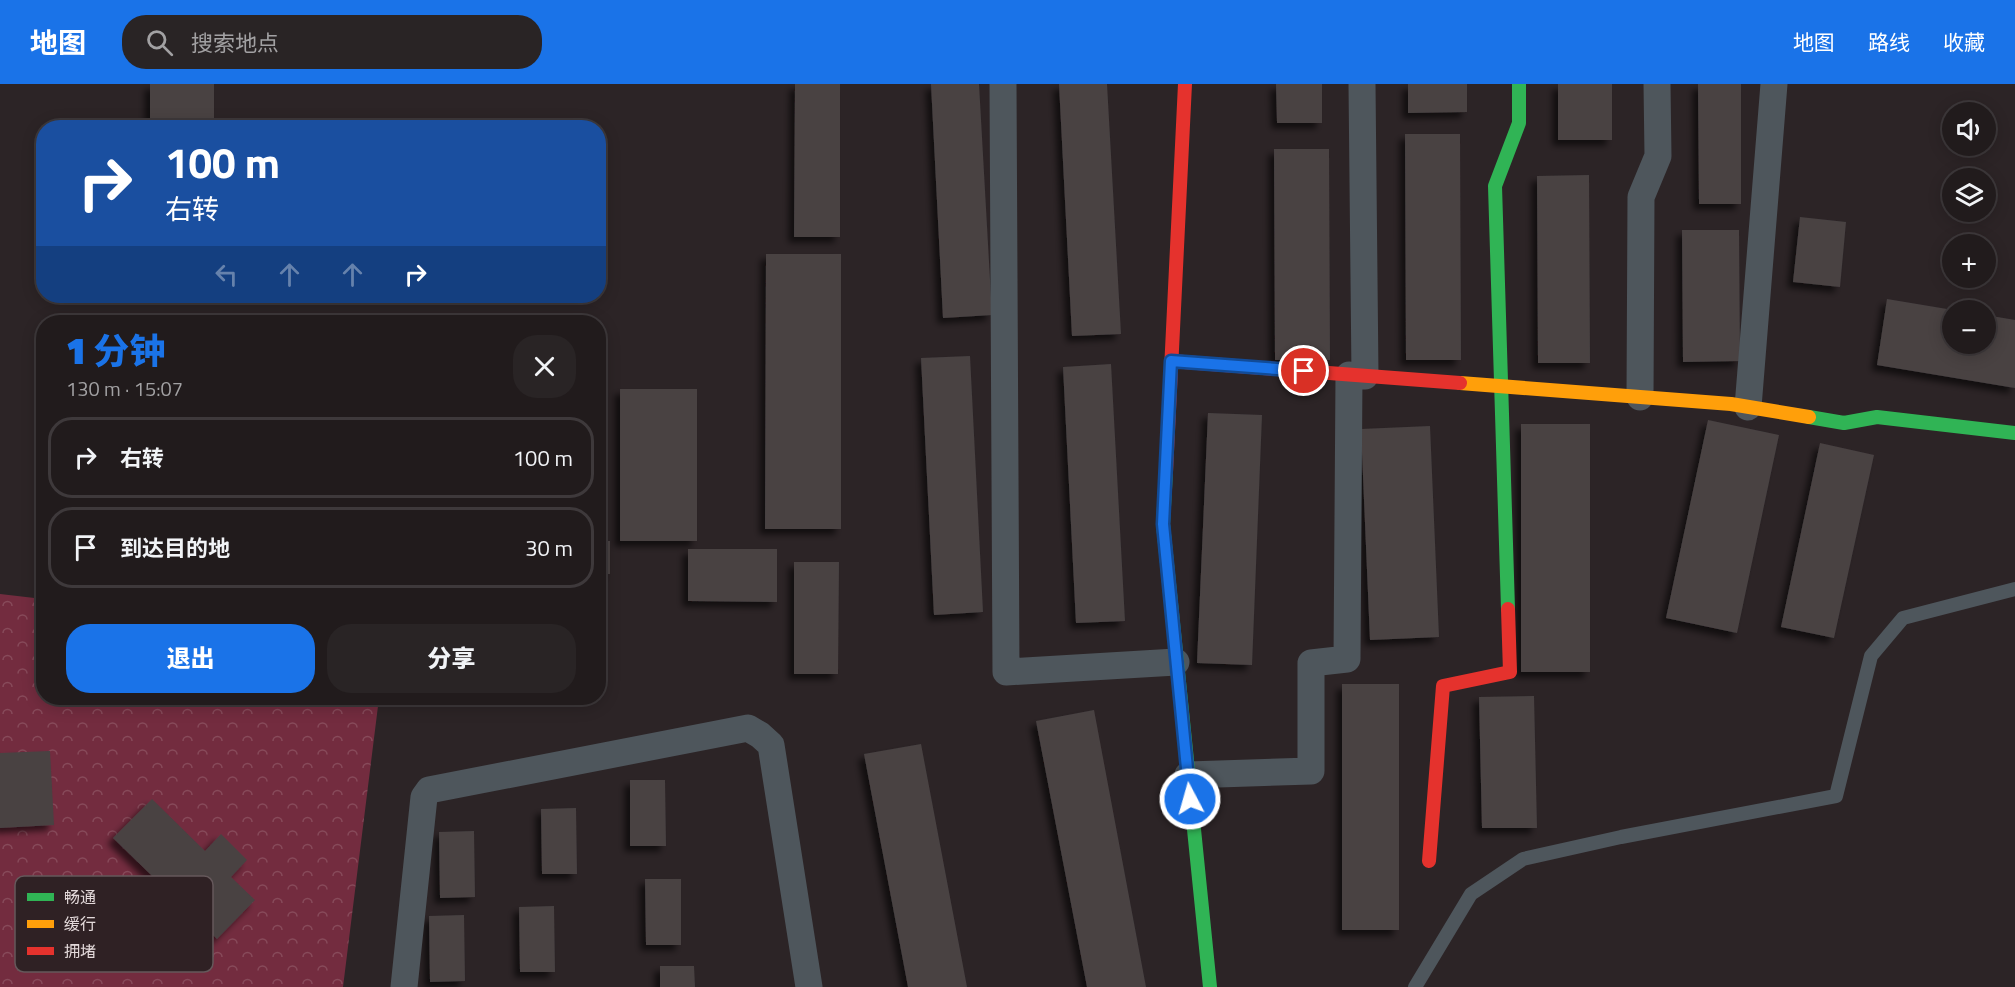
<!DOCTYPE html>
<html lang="zh">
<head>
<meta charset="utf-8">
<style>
	body { margin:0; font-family:"Titillium Web","Noto Sans SC",sans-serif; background:#292425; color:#f1f3f6; height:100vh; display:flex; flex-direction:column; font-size:22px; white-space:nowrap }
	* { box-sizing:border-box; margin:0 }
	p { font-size:20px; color:#a2a1a3 }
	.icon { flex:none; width:33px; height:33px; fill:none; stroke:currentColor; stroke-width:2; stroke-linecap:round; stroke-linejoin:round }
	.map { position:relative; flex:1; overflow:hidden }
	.details { position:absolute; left:36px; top:231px; width:570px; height:390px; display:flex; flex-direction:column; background:#211b1c; border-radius:24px; box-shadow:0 3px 15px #0003,0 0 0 2px #3e393b }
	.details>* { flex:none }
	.guide { position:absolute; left:36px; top:36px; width:570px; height:183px; border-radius:24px; box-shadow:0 3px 15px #0003,0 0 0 2px #3e393b; background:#1a4fa0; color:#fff; overflow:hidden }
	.fabs { position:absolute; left:1942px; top:18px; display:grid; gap:12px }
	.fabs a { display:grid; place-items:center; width:54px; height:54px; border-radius:50%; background:#211b1c; box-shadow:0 3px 15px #0003,0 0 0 2px #3e393b; font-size:30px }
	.pin { position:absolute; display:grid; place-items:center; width:51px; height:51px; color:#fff; margin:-26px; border:3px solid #fff; border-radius:50%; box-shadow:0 2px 6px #0007 }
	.me { position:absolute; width:66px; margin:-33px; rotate:354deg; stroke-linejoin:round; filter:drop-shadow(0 0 4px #0008) }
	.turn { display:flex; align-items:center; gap:21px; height:126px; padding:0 30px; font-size:27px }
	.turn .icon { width:78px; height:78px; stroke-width:2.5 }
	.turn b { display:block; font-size:42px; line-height:51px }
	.lanes { display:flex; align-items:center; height:57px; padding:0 30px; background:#0003; justify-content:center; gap:30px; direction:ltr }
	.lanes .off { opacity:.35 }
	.round { display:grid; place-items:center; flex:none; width:63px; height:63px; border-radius:24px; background:#292425 }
	.overview { display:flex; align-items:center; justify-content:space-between; height:102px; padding:0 30px }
	h1 { font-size:36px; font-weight:800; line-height:45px; color:#1a73e8 }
	.primary-button { display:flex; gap:12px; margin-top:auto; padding:12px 30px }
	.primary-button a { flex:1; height:69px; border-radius:24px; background:#1a73e8; color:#fff; font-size:24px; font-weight:800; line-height:69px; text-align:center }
	.primary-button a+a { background:#292425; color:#f1f3f6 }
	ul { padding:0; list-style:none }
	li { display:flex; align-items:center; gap:18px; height:81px; margin:0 12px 9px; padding:0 18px; border:3px solid #3e393b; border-radius:24px }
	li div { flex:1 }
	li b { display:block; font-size:22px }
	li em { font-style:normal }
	header { display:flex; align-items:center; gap:36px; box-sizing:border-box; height:84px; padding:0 30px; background:#1a73e8; color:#fff }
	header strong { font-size:28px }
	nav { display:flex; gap:33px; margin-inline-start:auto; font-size:21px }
	.search { width:420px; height:54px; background:#292425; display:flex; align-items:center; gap:15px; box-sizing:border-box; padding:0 21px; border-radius:24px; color:#a2a1a3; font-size:22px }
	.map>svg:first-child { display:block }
	.forest { fill:url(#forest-crowns) }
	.building { fill:#484243; filter:url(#shadow) }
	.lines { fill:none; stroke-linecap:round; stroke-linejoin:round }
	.lane { stroke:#4e565c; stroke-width:14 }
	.street { stroke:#4e565c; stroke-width:27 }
	.fast { stroke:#30b455; stroke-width:14 }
	.slow { stroke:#ff9f0a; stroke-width:14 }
	.jam { stroke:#e5322d; stroke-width:14 }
	.route-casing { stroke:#114b97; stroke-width:15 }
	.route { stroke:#1a73e8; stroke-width:10 }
	.key { fill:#2f2124; stroke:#65585b; stroke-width:1.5 }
	.key-label { font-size:16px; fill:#e3d9da }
</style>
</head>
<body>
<header>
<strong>地图</strong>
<div class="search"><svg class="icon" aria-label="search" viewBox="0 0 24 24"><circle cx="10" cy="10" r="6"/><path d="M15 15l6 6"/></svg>搜索地点</div>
<nav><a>地图</a><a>路线</a><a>收藏</a></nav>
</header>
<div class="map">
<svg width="2015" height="903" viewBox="0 0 2015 903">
	<defs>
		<pattern id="forest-crowns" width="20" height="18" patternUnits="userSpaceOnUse" patternTransform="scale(1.5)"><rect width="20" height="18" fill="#732c3f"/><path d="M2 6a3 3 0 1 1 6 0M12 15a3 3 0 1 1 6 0" fill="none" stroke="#874a5a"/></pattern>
		<filter id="shadow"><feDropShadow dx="-5.5" dy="5.5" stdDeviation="3" flood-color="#0009"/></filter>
	</defs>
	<rect width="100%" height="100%" fill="#2c2426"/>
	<path class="forest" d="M0,510L43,515L44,614H379L343,903H0Z"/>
	<path class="building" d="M150,0H214V44H150Z
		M795,0H840V153H794Z
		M931,0H979L992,231L943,234Z
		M1059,0H1107L1121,250L1072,252Z
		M1276,0H1322V39H1277Z
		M1408,0H1467V28L1408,29Z
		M1558,0H1612V56H1558Z
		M1698,0H1741V120H1699Z
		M1405,50H1460L1461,276H1406Z
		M1274,65H1329L1330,276H1275Z
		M1589,91L1590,279H1538L1537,92Z
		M1800,133L1846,138L1840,203L1793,198Z
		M1682,146H1739L1740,277L1683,278Z
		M766,170H841V445H765Z
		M1887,215L1953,226V260H1986V231L2015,236V304L1877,281Z
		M970,272L983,528L934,531L921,274Z
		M1111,280L1125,537L1076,539L1063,283Z
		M620,305H697V457H620Z
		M1208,329L1262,331L1252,581L1197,579Z
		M1708,336L1779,351L1737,549L1666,534Z
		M1521,340H1590V588H1521Z
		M1430,342L1439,553L1370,556L1361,345Z
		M1820,359L1874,371L1834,554L1781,543Z
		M598,457H610V490H598Z
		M688,465H777V518L688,517Z
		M794,478H839L838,590H794Z
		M1342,600H1399V846H1342Z
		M1534,612L1537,744H1482L1479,613Z
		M1094,626L1146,903H1087L1036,637Z
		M921,660L967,903H908L864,670Z
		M50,667L54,741L0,744V669Z
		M630,696H665L666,762H630Z
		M152,715L205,767L221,750L247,776L231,793L255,816L217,855L113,754Z
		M576,724L577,790H542L541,725Z
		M474,747L475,813L440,814L439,748Z
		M645,795H681V861H646Z
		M554,822L555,888H520L519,823Z
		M464,831L465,897L430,898L429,832Z
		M660,882H694L695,903H660Z"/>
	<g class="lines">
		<path class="lane" d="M1415,903L1471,810L1523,775L1621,753L1836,712L1871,572L1903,534L2015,505"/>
		<path class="street" d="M1003,0L1006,588L1176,578
			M1362,0L1365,292
			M1640,313L1641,113L1658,72L1657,0
			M1748,323L1774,0
			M1188,691L1311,687V579L1347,575L1349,291
			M404,903L424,713L429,706L748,644L760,651L771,661L809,903"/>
		<path class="fast" d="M1809,333L1844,339L1877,333L2015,349
			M1166,388L1163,440L1210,903
			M1508,525L1495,102L1519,39V0"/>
		<path class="slow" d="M1460,299L1731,320L1809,333"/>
		<path class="jam" d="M1171,277L1460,299
			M1166,388L1185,0
			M1429,777L1443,602L1510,588L1508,525"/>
	</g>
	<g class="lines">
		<g class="route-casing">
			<path id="route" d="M1190,715L1163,440L1171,277L1304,287"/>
		</g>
		<use href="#route" class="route"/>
	</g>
	<rect x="15" y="792" width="198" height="96" rx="9" class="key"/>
	<rect x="27" y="809" width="27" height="8" fill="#30b455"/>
	<rect x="27" y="836" width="27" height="8" fill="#ff9f0a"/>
	<rect x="27" y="863" width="27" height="8" fill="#e5322d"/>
	<g class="key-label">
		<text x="64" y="819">畅通</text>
		<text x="64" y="846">缓行</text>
		<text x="64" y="873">拥堵</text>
	</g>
</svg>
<div class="fabs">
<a><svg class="icon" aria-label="sound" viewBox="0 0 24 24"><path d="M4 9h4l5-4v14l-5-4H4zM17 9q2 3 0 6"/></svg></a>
<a><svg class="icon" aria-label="layers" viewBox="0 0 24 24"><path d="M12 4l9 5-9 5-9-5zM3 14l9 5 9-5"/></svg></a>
<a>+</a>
<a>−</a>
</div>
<div class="pin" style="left:1304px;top:287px;background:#d93025"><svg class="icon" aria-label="arrive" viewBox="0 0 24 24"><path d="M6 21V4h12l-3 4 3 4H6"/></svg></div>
<svg class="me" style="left:1190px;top:715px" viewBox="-20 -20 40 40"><circle r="17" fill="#1a73e8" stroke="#fff" stroke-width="3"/><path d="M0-11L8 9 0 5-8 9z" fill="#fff"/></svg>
<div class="guide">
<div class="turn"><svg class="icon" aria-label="right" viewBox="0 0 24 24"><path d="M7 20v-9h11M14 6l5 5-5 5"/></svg><div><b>100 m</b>右转</div></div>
<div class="lanes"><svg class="icon off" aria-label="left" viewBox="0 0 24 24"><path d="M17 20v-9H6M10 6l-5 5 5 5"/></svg><svg class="icon off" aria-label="ahead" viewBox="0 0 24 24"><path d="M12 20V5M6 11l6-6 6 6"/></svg><svg class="icon off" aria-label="ahead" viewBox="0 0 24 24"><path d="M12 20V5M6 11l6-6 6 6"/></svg><svg class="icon" aria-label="right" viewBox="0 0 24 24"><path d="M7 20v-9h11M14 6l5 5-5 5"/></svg></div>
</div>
<section class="details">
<div class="overview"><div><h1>1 分钟</h1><p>130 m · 15:07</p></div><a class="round"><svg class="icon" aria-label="close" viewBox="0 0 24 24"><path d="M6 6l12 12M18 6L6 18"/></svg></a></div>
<ul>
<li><svg class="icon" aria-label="right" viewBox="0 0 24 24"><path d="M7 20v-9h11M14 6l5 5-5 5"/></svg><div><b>右转</b></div><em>100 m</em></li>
<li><svg class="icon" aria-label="arrive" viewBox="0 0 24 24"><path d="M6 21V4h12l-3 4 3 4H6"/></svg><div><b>到达目的地</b></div><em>30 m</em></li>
</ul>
<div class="primary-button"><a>退出</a><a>分享</a></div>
</section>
</div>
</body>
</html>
